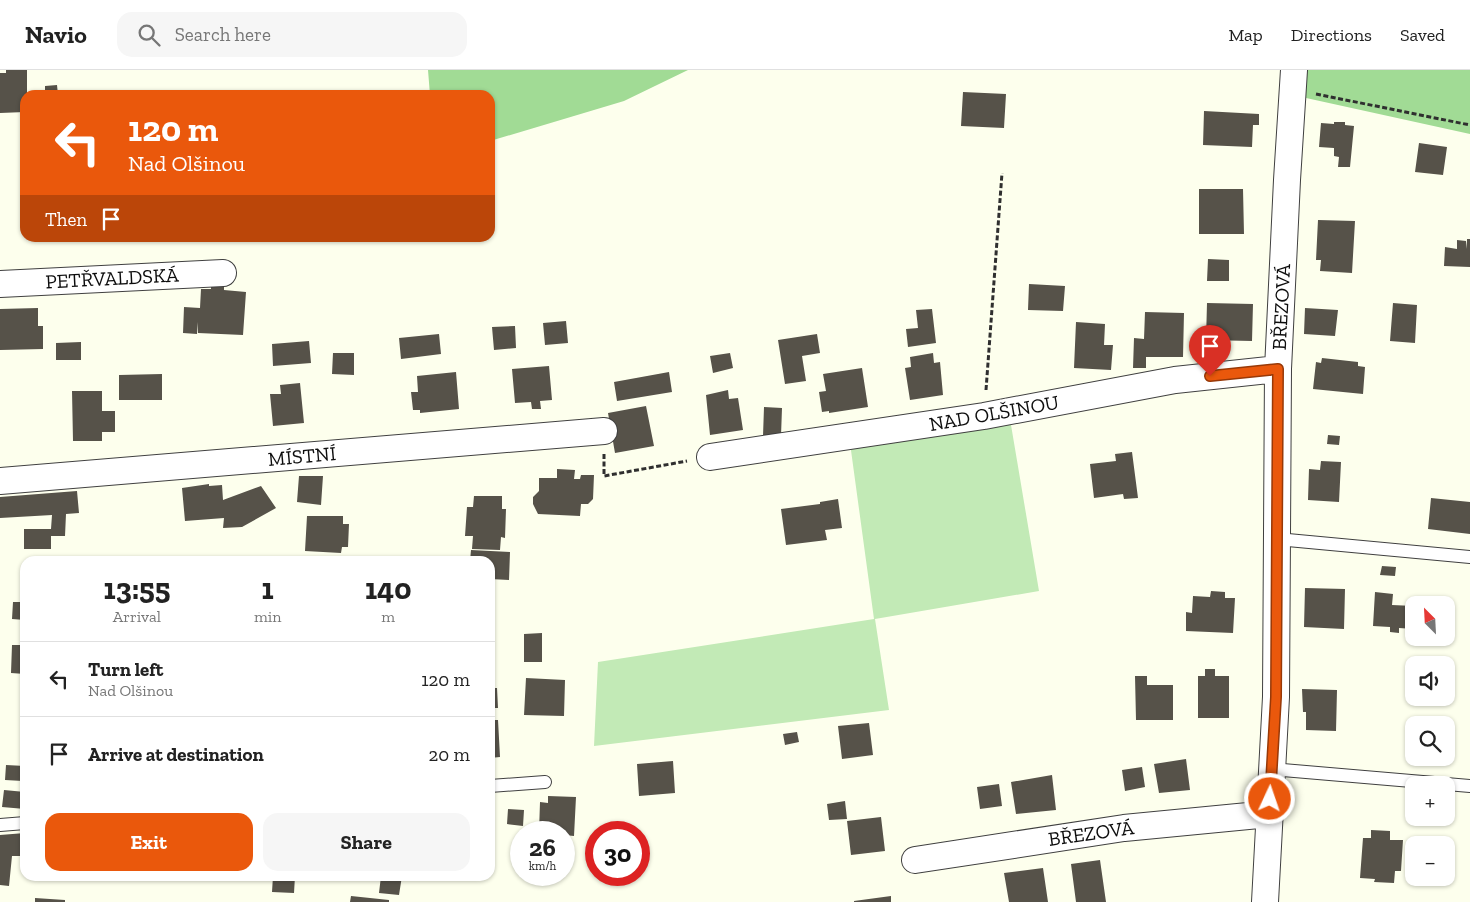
<!DOCTYPE html>
<html lang="en">
<head>
<meta charset="utf-8">
<style>
	body { margin:0; font-family:"Zilla Slab",serif; background:#f6f6f6; color:#222; height:100vh; display:flex; flex-direction:column; font-size:19px; white-space:nowrap }
	* { box-sizing:border-box; margin:0 }
	p { font-size:16px; color:#767676 }
	.icon { flex:none; width:28px; height:28px; fill:none; stroke:currentColor; stroke-width:2; stroke-linecap:round; stroke-linejoin:round }
	.map { position:relative; flex:1; overflow:hidden }
	.side { position:absolute; left:20px; top:486px; width:475px; height:325px; display:flex; flex-direction:column; background:#fff; border-radius:15px; box-shadow:0 1px 4px #0004 }
	.side>* { flex:none }
	.banner { position:absolute; left:20px; top:20px; width:475px; height:152px; border-radius:15px; box-shadow:0 1px 4px #0004; background:#ea580c; color:#fff; overflow:hidden }
	.needle { width:32px; rotate:336deg }
	.buttons { position:absolute; left:1405px; top:526px; display:grid; gap:10px }
	.buttons a { display:grid; place-items:center; width:50px; height:50px; border-radius:10px; background:#fff; box-shadow:0 1px 4px #0004; font-size:25px }
	.speed { position:absolute; left:510px; top:751px; display:flex; gap:10px; font-size:25px; font-weight:700; text-align:center }
	.speed>* { display:grid; place-content:center; width:65px; height:65px; border-radius:50%; background:#fff; box-shadow:0 1px 4px #0004; line-height:1 }
	.speed small { font-size:12px; font-weight:400 }
	.speed .limit { border:8px solid #d22; background:#fff; color:#111 }
	.pin { position:absolute; display:grid; place-items:center; width:42px; height:42px; color:#fff; margin:-51px -21px; border-radius:50% 50% 50% 0; rotate:-45deg; box-shadow:0 0 5px #0007 }
	.pin .icon { rotate:45deg }
	.me { position:absolute; width:55px; margin:-28px; rotate:3deg; stroke-linejoin:round; filter:drop-shadow(0 0 4px #0008) }
	.turn { display:flex; align-items:center; gap:18px; height:105px; padding:0 25px; font-size:22px }
	.turn .icon { width:65px; height:65px; stroke-width:2.5 }
	.turn b { display:block; font-size:35px; line-height:42px }
	.then { display:flex; align-items:center; height:48px; padding:0 25px; background:#0003; gap:10px; font-size:19px }
	.eta { display:flex; justify-content:space-evenly; align-items:center; height:85px; text-align:center }
	.eta b { font-size:30px; font-weight:800; line-height:35px }
	.button { display:flex; gap:10px; margin-top:auto; padding:10px 25px }
	.button a { flex:1; height:58px; border-radius:15px; background:#ea580c; color:#fff; font-size:20px; font-weight:800; line-height:58px; text-align:center }
	.button a+a { background:#f6f6f6; color:#222 }
	ul { padding:0; list-style:none }
	li { display:flex; align-items:center; gap:15px; height:75px; padding:0 25px; border-top:1px solid #e0e0e0 }
	li div { flex:1 }
	li b { display:block; font-size:19px }
	li em { font-style:normal }
	header { display:flex; align-items:center; gap:30px; box-sizing:border-box; height:70px; padding:0 25px; background:#fff; border-bottom:1px solid #e0e0e0 }
	header strong { font-size:24px }
	nav { display:flex; gap:28px; margin-inline-start:auto; font-size:18px }
	.search { width:350px; height:45px; background:#f6f6f6; display:flex; align-items:center; gap:12px; box-sizing:border-box; padding:0 18px; border-radius:15px; color:#767676; font-size:19px }
	.map>svg:first-child { display:block }
	.green { fill:#c2eab6 }
	.forest { fill:#a1db95 }
	.building { fill:#565249 }
	.lines { fill:none; stroke-linecap:round; stroke-linejoin:round }
	.service-casing { stroke:#404040; stroke-width:14 }
	.minor-casing { stroke:#404040; stroke-width:28 }
	.path { stroke:#2f2f2f; stroke-width:3; stroke-dasharray:5 2.5; stroke-linecap:butt }
	.service { stroke:#fff; stroke-width:12 }
	.minor { stroke:#fff; stroke-width:26 }
	.route-casing { stroke:#983908; stroke-width:12 }
	.route { stroke:#ea580c; stroke-width:9 }
	.labels { text-anchor:middle; stroke-width:5; stroke-linejoin:round; paint-order:stroke }
	.street-label { font-size:20px; fill:#0d0d0d; stroke:#fff }
</style>
</head>
<body>
<header>
<strong>Navio</strong>
<div class="search"><svg class="icon" aria-label="search" viewBox="0 0 24 24"><circle cx="10" cy="10" r="6"/><path d="M15 15l6 6"/></svg>Search here</div>
<nav><a>Map</a><a>Directions</a><a>Saved</a></nav>
</header>
<div class="map">
<svg width="1470" height="832" viewBox="0 0 1470 832">
	<rect width="100%" height="100%" fill="#fdffed"/>
	<path class="green" d="M1010,349L1039,521L875,549L889,640L594,676L598,592L874,549L850,373Z"/>
	<path class="forest" d="M428,0H688L624,31L490,71V25H430Z
		M1299,0H1470V64L1297,26Z"/>
	<path class="building" d="M6,0H27V25H25V42L0,43V3H6Z
		M57,15L58,25H45V16Z
		M963,22L1006,24L1004,58L961,56Z
		M1204,41L1259,44V55H1253L1252,77L1203,75Z
		M1334,52H1345V55L1354,56L1350,97H1338L1339,87L1334,86V78L1319,77L1321,53L1334,54Z
		M1419,73L1447,77L1443,105L1415,102Z
		M1199,119H1243L1244,164H1199Z
		M1318,150L1355,151L1352,203L1320,201L1321,190H1316Z
		M1467,169H1470V197L1444,196L1445,177L1457,179V170L1466,171L1467,179Z
		M1208,189L1229,190V211H1207Z
		M1029,214L1065,216L1063,241L1028,240Z
		M211,215L224,216V220L246,222L243,265L198,263V252L197,264L183,263L184,237L200,238L201,219H211Z
		M1207,233L1253,234L1252,271L1206,270Z
		M1393,233L1417,235L1415,273L1390,271Z
		M38,238V256H43V279L0,280V239Z
		M1305,238L1338,240L1335,266L1304,264Z
		M932,239L936,273L908,277L906,259L918,258L916,240Z
		M1145,242L1184,243L1183,287H1146V298H1133L1134,268L1144,269Z
		M566,251L568,273L545,275L543,253Z
		M1076,252L1105,254L1104,275H1113L1111,300L1074,298Z
		M515,256L516,278L494,280L492,257Z
		M439,264L441,284L401,289L399,268Z
		M817,264L820,283L802,286L806,311L785,314L778,270Z
		M309,271L311,293L273,296L272,274Z
		M81,272V290H56V273Z
		M333,283H354V305L332,304Z
		M730,283L733,298L713,303L710,286Z
		M933,283L934,293L940,292L943,325L910,330L905,298L911,297L910,287Z
		M1322,288L1358,292V296L1365,297L1363,324L1313,319L1316,292L1321,293Z
		M549,296L552,330L540,331L541,339H532L531,332L515,333L512,299Z
		M862,298L868,337L829,343V341L822,342L819,322L826,321L823,304Z
		M456,302L459,339L420,343V340H413L411,322H418L417,306Z
		M669,302L672,322L617,331L614,312Z
		M162,304V330H119V305Z
		M300,313L304,353L273,356L270,324H281L280,315Z
		M728,320L729,329L738,328L743,360L710,365L706,325Z
		M72,321H102V341H115V362H102V371H73Z
		M646,336L654,376L615,383L608,343Z
		M764,337L782,338L781,366H763Z
		M1328,365L1340,366L1339,375L1327,374Z
		M1132,382L1138,428L1124,429L1123,424L1094,428L1090,394L1116,391L1115,384Z
		M1321,391L1341,392L1339,432L1308,430L1309,399L1320,400Z
		M557,399L575,400L574,409H580L581,405H594L593,429L588,434H581L580,446L538,444L533,434V427L539,421V408H557Z
		M299,406H323L321,435L297,432Z
		M209,414V416L222,415L223,430L261,416L276,438L242,457L223,458L224,448L185,451L182,418Z
		M77,421L79,443L66,444L65,466H51V479H24V459H51L52,445L0,448V427Z
		M474,426H502V439H506L505,468L501,467L500,480L472,479L473,466H465L467,437H473Z
		M1431,428L1470,432V464L1428,459Z
		M838,429L842,458L825,460L827,470L786,475L781,439L820,434V432Z
		M307,446H343V454H349L348,477H342L341,483L305,481Z
		M471,480L510,482L509,510L490,509V491H470Z
		M1382,496L1396,497L1395,506L1380,505Z
		M1305,518L1345,519L1344,559L1304,557Z
		M1211,521L1225,522V528H1235L1233,563L1186,561V542L1192,543L1193,526L1210,527Z
		M1375,522L1393,524L1392,535L1414,536V559L1399,558V563L1390,562V557L1373,556Z
		M13,532H25V550L12,549Z
		M542,563V592H524V564Z
		M12,575H25V604L11,603Z
		M1205,599H1215V606H1229V648H1198V606H1205Z
		M1135,606H1147V615H1173V650H1136Z
		M526,608L565,610L564,646L524,645Z
		M490,618H497L498,638H490Z
		M1302,619L1337,620L1336,661L1306,660V642H1303Z
		M490,650H498L500,687L490,688Z
		M869,653L873,685L842,689L838,656Z
		M797,662L799,672L785,675L783,664Z
		M1186,689L1190,720L1159,723L1154,694Z
		M673,691L675,723L639,726L637,694Z
		M6,695L25,696L23,711L5,710Z
		M1142,697L1145,717L1125,721L1122,700Z
		M1052,705L1056,740L1016,744L1011,712Z
		M999,714L1002,736L980,739L977,717Z
		M4,720L25,722V739L2,737Z
		M548,726L576,727L574,766L564,765V762H539L540,732L548,733Z
		M845,731L847,749L829,750L827,734Z
		M508,739L524,740L523,756L507,754Z
		M881,747L885,781L851,785L847,751Z
		M1371,760L1390,761V770H1403L1401,801H1395L1394,813L1374,812L1375,809L1360,808L1363,768H1371Z
		M25,763V786H12L9,816L0,815V765Z
		M1100,790L1106,832H1076L1071,794Z
		M1043,798L1048,832H1009L1004,803Z
		M273,806H295L294,823L272,822Z
		M381,806H402L399,825L379,823Z
		M351,826L389,830V832H350Z
		M891,826V832H854V831Z
		M35,828L65,830V832H35Z"/>
	<g class="lines">
		<g class="service-casing">
			<path id="service" d="M1277,469L1470,487
				M1271,699L1470,716
				M490,716L545,712
				M0,755L25,753"/>
		</g>
		<g class="minor-casing">
			<path id="minor" d="M0,214L223,203
				M710,387L984,346L1175,310L1278,299
				M0,411L604,361
				M915,790L1124,758L1269,744
				M1265,832L1276,627L1278,299L1287,110L1294,0"/>
		</g>
		<path class="path" d="M1316,24L1470,55
			M986,320L1002,103
			M604,384V406L687,391"/>
		<use href="#service" class="service"/>
		<use href="#minor" class="minor"/>
	</g>
	<g class="lines">
		<g class="route-casing">
			<path id="route" d="M1210,306L1278,299L1276,627L1270,729"/>
		</g>
		<use href="#route" class="route"/>
	</g>
	<g class="labels">
		<g class="street-label">
			<text transform="translate(112 208) rotate(-3)" y="7">PETŘVALDSKÁ</text>
			<text transform="translate(1281 237) rotate(-87)" y="7">BŘEZOVÁ</text>
			<text transform="translate(994 343) rotate(-10)" y="7">NAD OLŠINOU</text>
			<text transform="translate(302 386) rotate(-5)" y="7">MÍSTNÍ</text>
			<text transform="translate(1091 763) rotate(-8)" y="7">BŘEZOVÁ</text>
		</g>
	</g>
</svg>
<div class="buttons">
<a><svg class="needle" viewBox="-14 -14 28 28"><path d="M0-13l5 13h-10z" fill="#e53935"/><path d="M0 13l5-13h-10z" fill="#767676"/></svg></a>
<a><svg class="icon" aria-label="sound" viewBox="0 0 24 24"><path d="M4 9h4l5-4v14l-5-4H4zM17 9q2 3 0 6"/></svg></a>
<a><svg class="icon" aria-label="search" viewBox="0 0 24 24"><circle cx="10" cy="10" r="6"/><path d="M15 15l6 6"/></svg></a>
<a>+</a>
<a>−</a>
</div>
<div class="speed"><div>26<small>km/h</small></div><div class="limit">30</div></div>
<div class="pin" style="left:1210px;top:306px;background:#d93025"><svg class="icon" aria-label="arrive" viewBox="0 0 24 24"><path d="M6 21V4h12l-3 4 3 4H6"/></svg></div>
<svg class="me" style="left:1270px;top:729px" viewBox="-20 -20 40 40"><circle r="17" fill="#ea580c" stroke="#fff" stroke-width="3"/><path d="M0-11L8 9 0 5-8 9z" fill="#fff"/></svg>
<div class="banner">
<div class="turn"><svg class="icon" aria-label="left" viewBox="0 0 24 24"><path d="M17 20v-9H6M10 6l-5 5 5 5"/></svg><div><b>120 m</b>Nad Olšinou</div></div>
<div class="then">Then<svg class="icon" aria-label="arrive" viewBox="0 0 24 24"><path d="M6 21V4h12l-3 4 3 4H6"/></svg></div>
</div>
<section class="side">
<div class="eta">
<div><b>13:55</b><p>Arrival</p></div>
<div><b>1</b><p>min</p></div>
<div><b>140</b><p>m</p></div>
</div>
<ul>
<li><svg class="icon" aria-label="left" viewBox="0 0 24 24"><path d="M17 20v-9H6M10 6l-5 5 5 5"/></svg><div><b>Turn left</b><p>Nad Olšinou</p></div><em>120 m</em></li>
<li><svg class="icon" aria-label="arrive" viewBox="0 0 24 24"><path d="M6 21V4h12l-3 4 3 4H6"/></svg><div><b>Arrive at destination</b></div><em>20 m</em></li>
</ul>
<div class="button"><a>Exit</a><a>Share</a></div>
</section>
</div>
</body>
</html>
